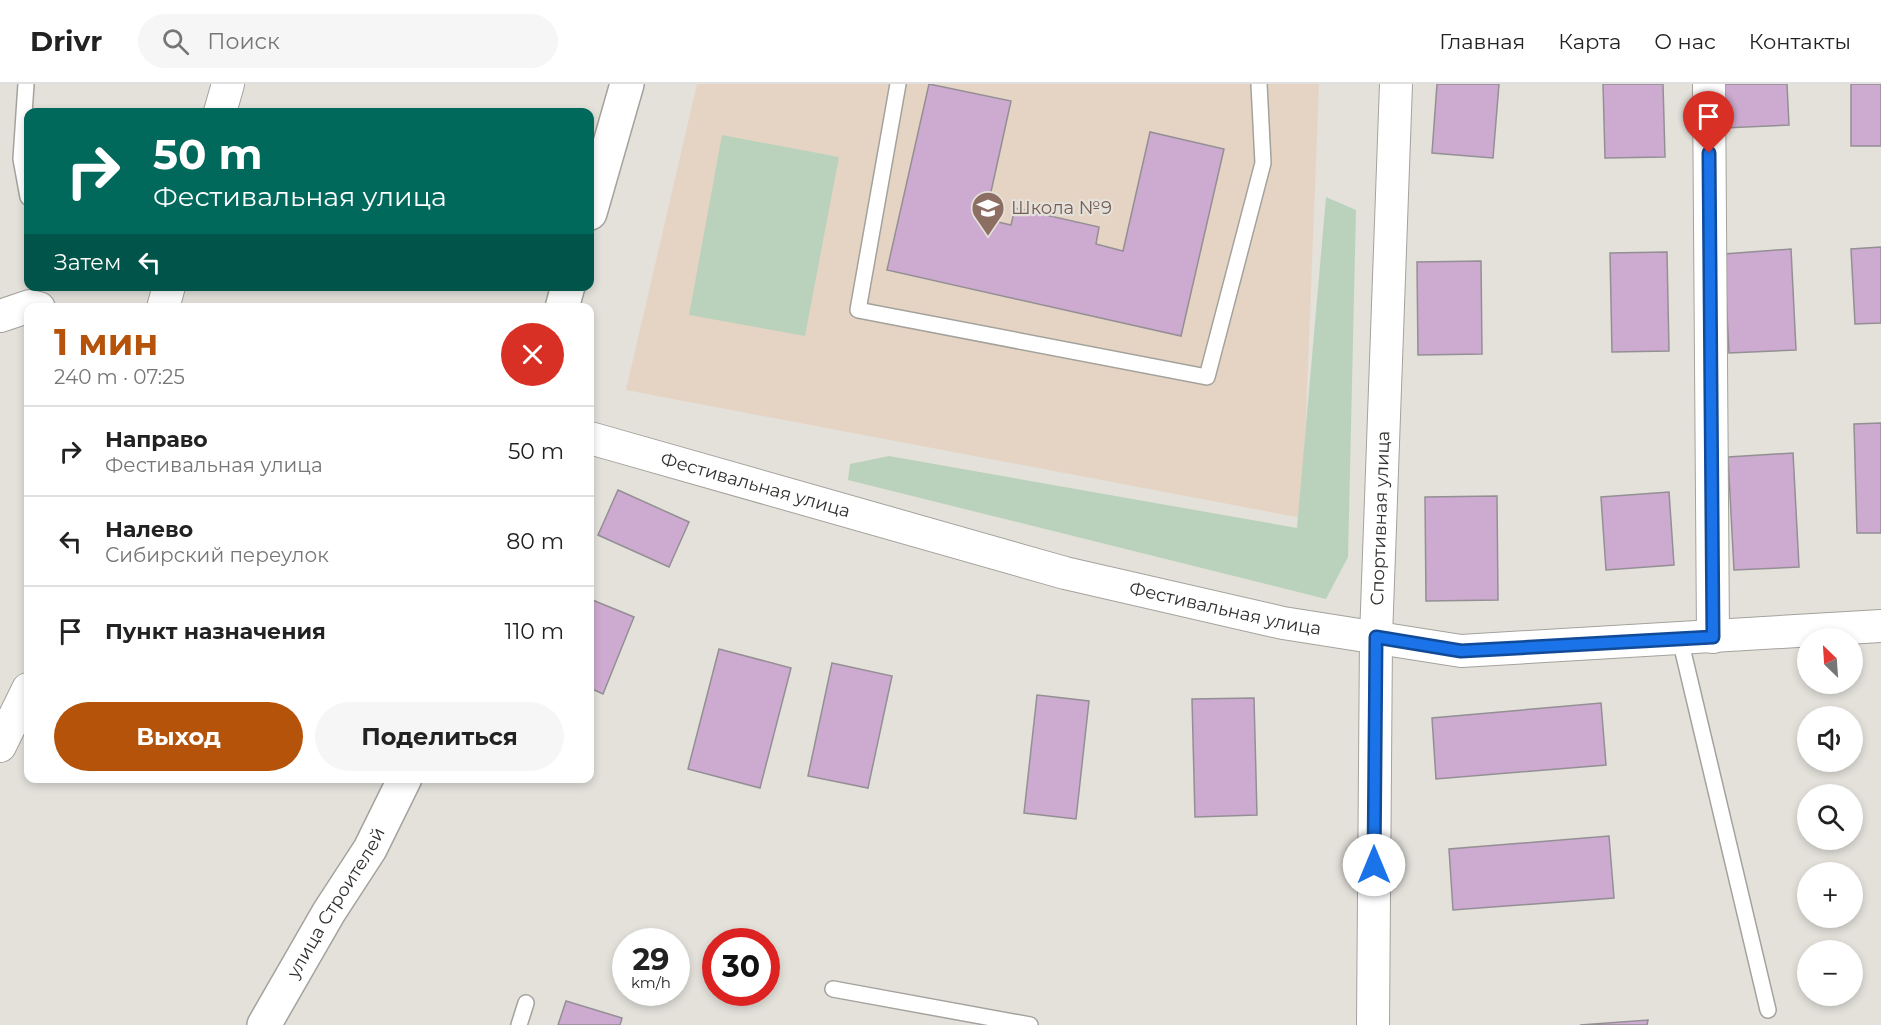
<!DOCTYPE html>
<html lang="ru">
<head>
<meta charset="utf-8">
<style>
	body { margin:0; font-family:Montserrat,sans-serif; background:#f6f6f6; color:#222; height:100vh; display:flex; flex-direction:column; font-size:22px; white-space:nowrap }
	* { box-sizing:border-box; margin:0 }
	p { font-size:20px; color:#767676 }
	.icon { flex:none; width:33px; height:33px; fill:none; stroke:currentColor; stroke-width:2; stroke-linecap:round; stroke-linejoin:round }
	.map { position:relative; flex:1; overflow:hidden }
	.details { position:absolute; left:24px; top:219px; width:570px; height:480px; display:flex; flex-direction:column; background:#fff; border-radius:12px; box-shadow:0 3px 9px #0003 }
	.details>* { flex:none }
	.hud { position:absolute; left:24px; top:24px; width:570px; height:183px; border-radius:12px; box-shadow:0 3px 9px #0003; background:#00695c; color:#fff; overflow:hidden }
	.needle { width:39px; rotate:335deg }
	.fabs { position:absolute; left:1797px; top:544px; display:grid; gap:12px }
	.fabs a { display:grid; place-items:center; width:66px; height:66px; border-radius:50%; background:#fff; box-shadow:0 3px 9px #0003; font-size:30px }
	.speed { position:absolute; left:612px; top:844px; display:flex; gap:12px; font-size:30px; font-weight:700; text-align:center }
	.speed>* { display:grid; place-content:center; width:78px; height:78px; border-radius:50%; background:#fff; box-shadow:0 3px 9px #0003; line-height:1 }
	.speed small { font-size:15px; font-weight:400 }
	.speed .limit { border:9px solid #d22; background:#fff; color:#111 }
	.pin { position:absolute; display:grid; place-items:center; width:51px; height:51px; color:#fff; margin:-62px -26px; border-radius:50% 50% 50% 0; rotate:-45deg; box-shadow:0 0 6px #0007 }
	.pin .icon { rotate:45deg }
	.me { position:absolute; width:66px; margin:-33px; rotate:0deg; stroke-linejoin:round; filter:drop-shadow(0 0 4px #0008) }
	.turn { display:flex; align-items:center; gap:21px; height:126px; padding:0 30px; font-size:27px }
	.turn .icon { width:78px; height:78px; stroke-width:2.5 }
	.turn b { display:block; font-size:42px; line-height:51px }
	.then { display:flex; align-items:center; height:57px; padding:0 30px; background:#0003; gap:12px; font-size:22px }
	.round { display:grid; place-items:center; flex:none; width:63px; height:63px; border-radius:32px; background:#f6f6f6 }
	.head { display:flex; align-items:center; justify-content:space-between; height:102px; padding:0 30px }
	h1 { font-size:36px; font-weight:700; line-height:45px; color:#b45309 }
	.action { display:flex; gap:12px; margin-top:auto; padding:12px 30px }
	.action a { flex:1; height:69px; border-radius:36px; background:#b45309; color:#fff; font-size:24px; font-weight:700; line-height:69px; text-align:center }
	.action a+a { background:#f6f6f6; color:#222 }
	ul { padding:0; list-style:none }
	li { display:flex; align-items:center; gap:18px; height:90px; padding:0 30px; border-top:2px solid #e0e0e0 }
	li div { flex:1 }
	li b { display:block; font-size:22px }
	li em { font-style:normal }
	header { display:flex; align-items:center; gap:36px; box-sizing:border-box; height:84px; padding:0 30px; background:#fff; border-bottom:2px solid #e0e0e0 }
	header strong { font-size:28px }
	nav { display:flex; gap:33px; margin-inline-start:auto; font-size:21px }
	.search { width:420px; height:54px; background:#f6f6f6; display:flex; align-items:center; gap:15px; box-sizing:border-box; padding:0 21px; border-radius:33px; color:#767676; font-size:22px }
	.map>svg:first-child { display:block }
	.education { fill:#e5d4c3 }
	.green { fill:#bad2bc }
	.building { fill:#cdabd0; stroke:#948f94; stroke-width:1.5 }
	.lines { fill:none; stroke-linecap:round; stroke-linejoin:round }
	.lane-casing { stroke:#a4a29c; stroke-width:18 }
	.street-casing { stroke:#a4a29c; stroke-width:34 }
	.secondary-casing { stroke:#a4a29c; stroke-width:36 }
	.lane { stroke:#fff; stroke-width:15 }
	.street { stroke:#fff; stroke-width:32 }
	.secondary { stroke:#fff; stroke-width:33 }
	.route-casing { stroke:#114b97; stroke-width:15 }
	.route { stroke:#1a73e8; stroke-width:10 }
	.labels { text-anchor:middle; stroke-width:4.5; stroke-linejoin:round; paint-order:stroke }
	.education-label { font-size:18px; fill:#785e54; stroke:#e3e1da; text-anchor:start }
	.street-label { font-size:18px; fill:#31302e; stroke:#e3e1da }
</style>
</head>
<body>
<header>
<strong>Drivr</strong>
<div class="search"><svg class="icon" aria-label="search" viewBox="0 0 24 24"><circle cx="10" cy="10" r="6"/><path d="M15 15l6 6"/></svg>Поиск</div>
<nav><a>Главная</a><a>Карта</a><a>О нас</a><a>Контакты</a></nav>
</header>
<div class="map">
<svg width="1881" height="941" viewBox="0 0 1881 941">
	<rect width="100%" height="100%" fill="#e3e1da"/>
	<path class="education" d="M697,0H1319L1302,434L626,306Z"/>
	<path class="green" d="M722,51L839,73L805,252L689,231Z
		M1326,113L1356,126L1348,473L1326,515L848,396L850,380L889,372L1297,444Z"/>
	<path class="building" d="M929,0L1011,17L985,135L1011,141L1015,124L1099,143L1096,160L1123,167L1150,48L1224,65L1181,252L887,186Z
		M1437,0H1499L1493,74L1432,69Z
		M1603,0H1663L1665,73L1605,74Z
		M1722,0H1787L1789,41L1724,44Z
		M1851,0H1881V62H1851Z
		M1881,163V239L1855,240L1851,165Z
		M1791,165L1796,266L1729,269L1724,170Z
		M1667,168L1669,267L1612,268L1610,169Z
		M1481,177L1482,270L1418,271L1417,178Z
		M1881,339V449H1857L1854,340Z
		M1793,369L1799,483L1734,486L1728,373Z
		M618,406L689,438L669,483L598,451Z
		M1669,408L1674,481L1606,486L1601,413Z
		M1497,412L1498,516L1426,517L1425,413Z
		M590,515L634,533L603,610L590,604Z
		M719,565L791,584L760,704L688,685Z
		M832,579L892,592L868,704L808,692Z
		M1037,611L1089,617L1076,735L1024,729Z
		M1254,614L1257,731L1195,733L1192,615Z
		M1601,619L1606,681L1436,695L1432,634Z
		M1609,752L1614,814L1453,826L1449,765Z
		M566,917L622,934L620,941H558Z
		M1648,936L1647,941H1580Z"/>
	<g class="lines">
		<g class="lane-casing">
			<path id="lane" d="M26,0L21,75L28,113
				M898,0L858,226L1207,293L1263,79L1259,0
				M1680,555L1768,926
				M833,905L1030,941
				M519,941L526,919"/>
		</g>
		<g class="street-casing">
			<g id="street">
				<path d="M1709,0L1713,553"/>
				<path d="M220,28L228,0"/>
				<path d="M163,224L169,202"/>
				<path d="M0,232L30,222L39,224"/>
				<path id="s1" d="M590,354L1065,489L1283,539L1461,567L1881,542"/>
				<path d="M0,662L28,605"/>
				<path id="s2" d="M1373,941L1376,553L1396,0"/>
			</g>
		</g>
		<g class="secondary-casing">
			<g id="secondary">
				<path d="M590,129L627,0"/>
				<path d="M562,224L568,202"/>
				<path id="s3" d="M264,941L329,828L370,765L405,694"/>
			</g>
		</g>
		<use href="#lane" class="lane"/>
		<use href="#street" class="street"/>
		<use href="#secondary" class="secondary"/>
	</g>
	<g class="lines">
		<g class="route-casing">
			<path id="route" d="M1374,781L1376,553L1461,567L1713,553L1709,69"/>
		</g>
		<use href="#route" class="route"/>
	</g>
	<defs>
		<g id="school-pin" transform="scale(1.725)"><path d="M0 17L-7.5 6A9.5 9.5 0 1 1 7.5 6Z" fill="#8d6e63" stroke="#e3e1da"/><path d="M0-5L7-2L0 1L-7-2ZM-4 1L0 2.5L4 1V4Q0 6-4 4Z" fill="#fff"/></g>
	</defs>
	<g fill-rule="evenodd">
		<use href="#school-pin" x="988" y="124"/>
	</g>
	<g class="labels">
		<g class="education-label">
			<text x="1011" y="130">Школа №9</text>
		</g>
		<g class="street-label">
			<text dy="6" stroke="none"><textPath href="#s1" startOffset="172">Фестивальная улица</textPath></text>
			<text dy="6" stroke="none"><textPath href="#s2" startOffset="507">Спортивная улица</textPath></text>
			<text dy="6" stroke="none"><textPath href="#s1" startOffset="658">Фестивальная улица</textPath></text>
			<text dy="6" stroke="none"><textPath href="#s3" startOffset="142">улица Строителей</textPath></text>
		</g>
	</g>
</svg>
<div class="fabs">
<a><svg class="needle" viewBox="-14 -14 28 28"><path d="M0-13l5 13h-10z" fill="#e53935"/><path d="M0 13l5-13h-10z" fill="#767676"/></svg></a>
<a><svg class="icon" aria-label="sound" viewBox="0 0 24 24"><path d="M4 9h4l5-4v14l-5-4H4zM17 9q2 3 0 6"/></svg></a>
<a><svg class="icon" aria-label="search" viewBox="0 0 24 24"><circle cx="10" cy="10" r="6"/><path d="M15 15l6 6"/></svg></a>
<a>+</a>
<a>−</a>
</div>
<div class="speed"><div>29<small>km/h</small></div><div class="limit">30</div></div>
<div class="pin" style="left:1709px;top:69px;background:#d93025"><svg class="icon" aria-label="arrive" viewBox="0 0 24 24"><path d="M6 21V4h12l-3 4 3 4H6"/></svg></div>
<svg class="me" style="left:1374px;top:781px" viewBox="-20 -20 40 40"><circle r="19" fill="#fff"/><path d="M0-13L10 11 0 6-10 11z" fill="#1a73e8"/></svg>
<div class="hud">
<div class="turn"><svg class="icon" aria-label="right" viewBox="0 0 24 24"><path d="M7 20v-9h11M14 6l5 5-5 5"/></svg><div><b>50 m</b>Фестивальная улица</div></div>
<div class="then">Затем<svg class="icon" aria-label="left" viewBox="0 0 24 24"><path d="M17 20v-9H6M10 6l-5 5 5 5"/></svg></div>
</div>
<section class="details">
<div class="head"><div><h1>1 мин</h1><p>240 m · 07:25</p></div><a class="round" style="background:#d93025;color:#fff"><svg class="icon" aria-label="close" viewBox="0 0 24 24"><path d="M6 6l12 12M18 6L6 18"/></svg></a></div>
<ul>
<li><svg class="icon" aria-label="right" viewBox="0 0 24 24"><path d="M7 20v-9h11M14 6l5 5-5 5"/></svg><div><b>Направо</b><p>Фестивальная улица</p></div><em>50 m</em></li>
<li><svg class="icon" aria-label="left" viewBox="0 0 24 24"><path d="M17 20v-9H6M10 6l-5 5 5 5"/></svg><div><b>Налево</b><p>Сибирский переулок</p></div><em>80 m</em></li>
<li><svg class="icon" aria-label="arrive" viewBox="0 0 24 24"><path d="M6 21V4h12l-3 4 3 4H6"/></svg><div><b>Пункт назначения</b></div><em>110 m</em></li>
</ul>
<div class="action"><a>Выход</a><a>Поделиться</a></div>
</section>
</div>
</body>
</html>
